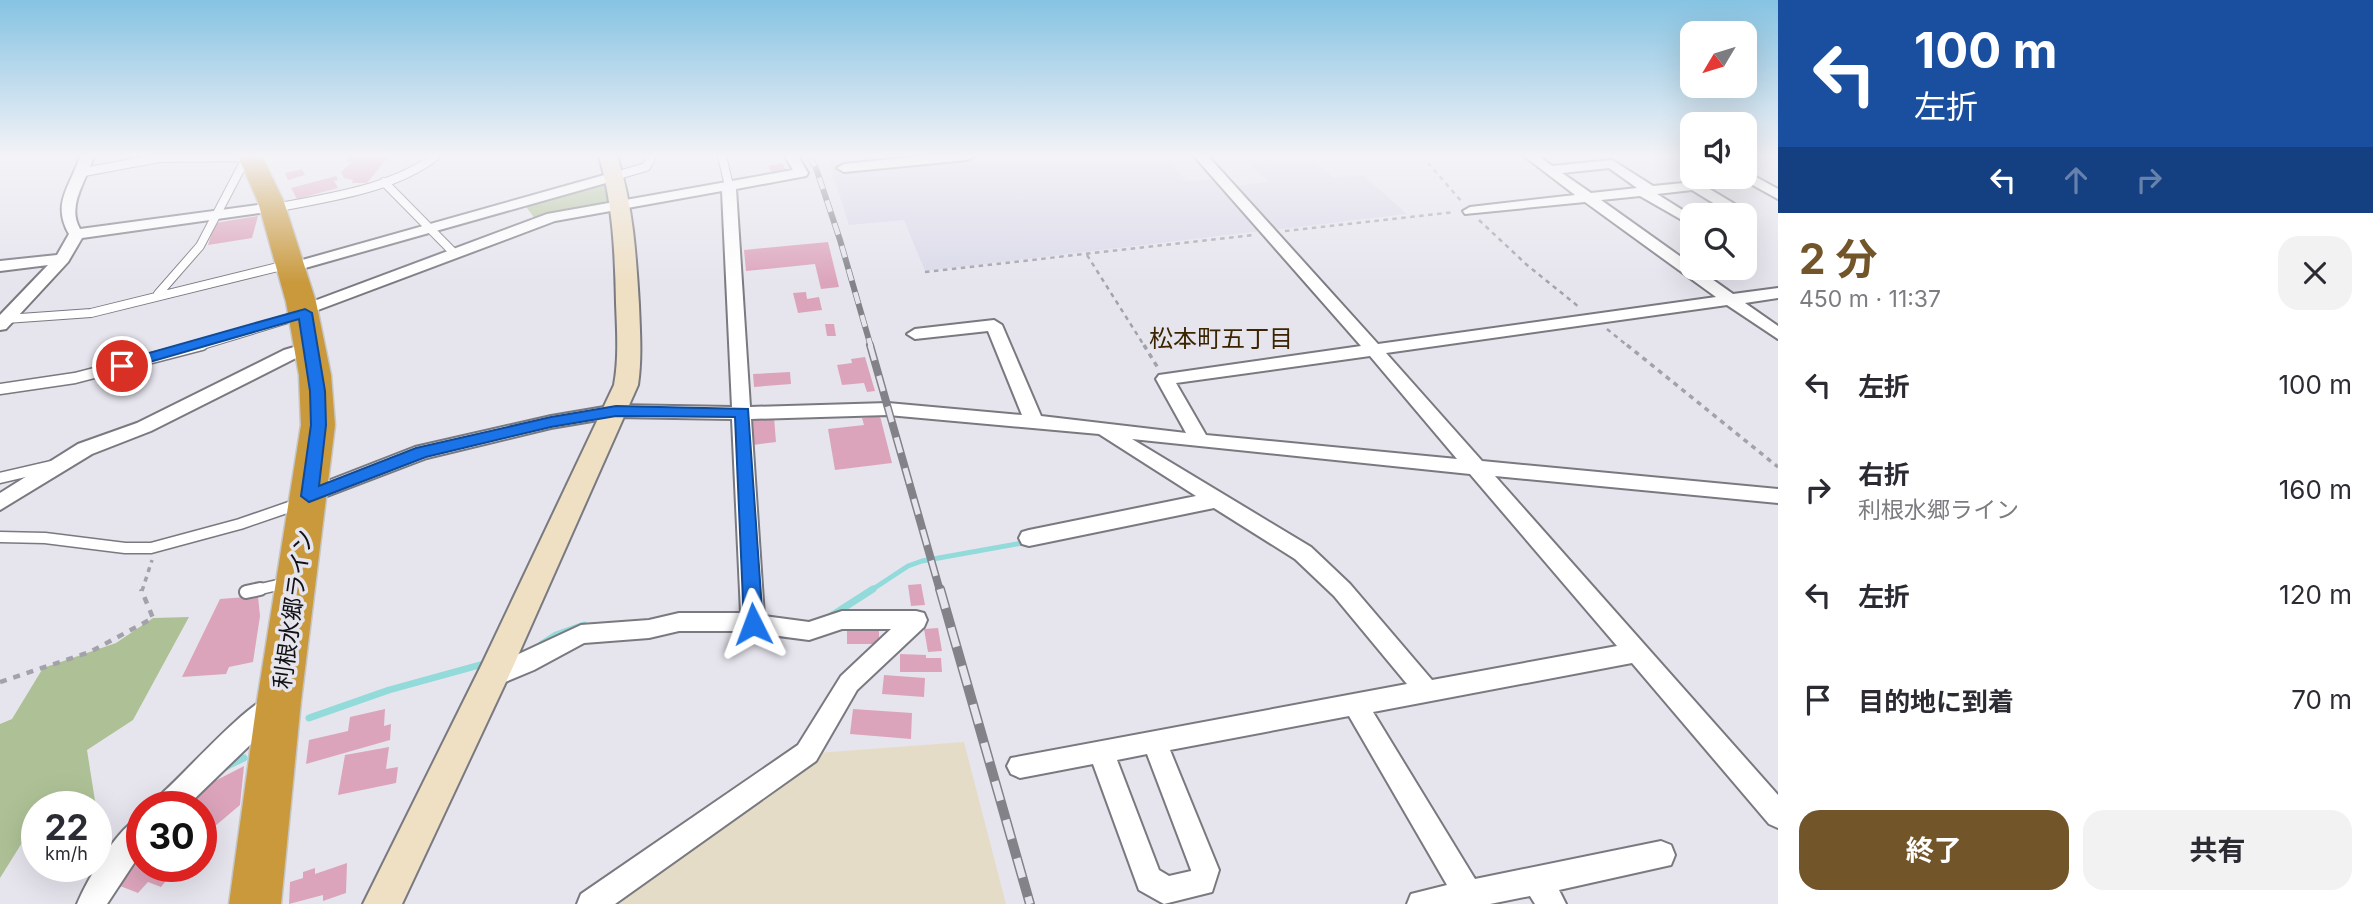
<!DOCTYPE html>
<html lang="ja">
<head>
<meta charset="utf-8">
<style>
	body { margin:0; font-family:Inter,"Noto Sans JP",sans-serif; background:#f2f2f3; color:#2b2b33; height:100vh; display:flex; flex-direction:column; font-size:26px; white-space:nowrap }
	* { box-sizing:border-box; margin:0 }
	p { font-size:23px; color:#7c7c81 }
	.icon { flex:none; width:38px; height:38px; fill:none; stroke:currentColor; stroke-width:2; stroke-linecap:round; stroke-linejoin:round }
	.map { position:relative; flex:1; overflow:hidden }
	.panel { display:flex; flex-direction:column; background:#fff; width:595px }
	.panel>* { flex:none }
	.banner { background:#1a4fa0; color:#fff; overflow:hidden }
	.needle { width:46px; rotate:232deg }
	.fabs { position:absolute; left:1680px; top:21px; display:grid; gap:14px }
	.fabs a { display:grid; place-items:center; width:77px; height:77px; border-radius:14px; background:#fff; box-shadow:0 7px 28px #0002; font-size:35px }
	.speed { position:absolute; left:21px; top:791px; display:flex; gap:14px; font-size:35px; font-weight:700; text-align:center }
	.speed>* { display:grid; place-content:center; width:91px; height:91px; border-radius:50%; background:#fff; box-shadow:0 7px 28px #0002; line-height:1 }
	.speed small { font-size:18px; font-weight:400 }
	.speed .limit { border:10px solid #d22; background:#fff; color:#111 }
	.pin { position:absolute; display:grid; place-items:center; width:60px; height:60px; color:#fff; margin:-30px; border:4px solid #fff; border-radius:50%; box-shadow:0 2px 7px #0007 }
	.me { position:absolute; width:77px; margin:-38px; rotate:357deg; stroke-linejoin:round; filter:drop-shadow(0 0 5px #0008) }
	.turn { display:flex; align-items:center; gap:24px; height:147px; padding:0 21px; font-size:32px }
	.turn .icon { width:91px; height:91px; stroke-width:2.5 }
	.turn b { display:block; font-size:49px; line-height:60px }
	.lanes { display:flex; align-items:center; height:66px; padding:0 21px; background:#0003; justify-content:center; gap:35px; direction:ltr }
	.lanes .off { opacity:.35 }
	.round { display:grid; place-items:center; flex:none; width:74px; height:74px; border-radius:21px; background:#f2f2f3 }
	.overview { display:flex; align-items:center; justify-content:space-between; height:119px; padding:0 21px }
	h1 { font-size:42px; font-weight:700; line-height:52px; color:#725529 }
	.primary-button { display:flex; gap:14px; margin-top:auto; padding:14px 21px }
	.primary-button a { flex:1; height:80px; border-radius:21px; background:#725529; color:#fff; font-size:28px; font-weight:700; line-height:80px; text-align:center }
	.primary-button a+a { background:#f2f2f3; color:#2b2b33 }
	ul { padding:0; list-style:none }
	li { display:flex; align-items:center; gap:21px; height:105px; padding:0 21px }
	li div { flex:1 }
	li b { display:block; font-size:26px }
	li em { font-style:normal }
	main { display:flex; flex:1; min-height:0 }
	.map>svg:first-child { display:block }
	.built { fill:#dad9e9 }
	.education { fill:#e5dcc7 }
	.green { fill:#aec196 }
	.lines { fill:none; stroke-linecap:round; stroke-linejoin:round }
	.stream-far1 { stroke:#93dada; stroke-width:5 }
	.stream { stroke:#93dada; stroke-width:7 }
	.building { fill:#dca4bb }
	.lane-far2-casing { stroke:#797980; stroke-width:10 }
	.lane-far1-casing { stroke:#797980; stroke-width:13 }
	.lane-casing { stroke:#797980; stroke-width:16 }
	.street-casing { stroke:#797980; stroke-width:4 }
	.secondary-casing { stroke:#797980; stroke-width:4 }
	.highway-casing { stroke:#c6c6c6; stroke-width:3 }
	.path-far2 { stroke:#a3a2a9; stroke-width:2.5; stroke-dasharray:4.5 4.5; stroke-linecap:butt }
	.path-far1 { stroke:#a3a2a9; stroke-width:3.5; stroke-dasharray:5 5; stroke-linecap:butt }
	.path { stroke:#a3a2a9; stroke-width:4.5; stroke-dasharray:7 7; stroke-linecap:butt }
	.lane-far2 { stroke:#fff; stroke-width:8 }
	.lane-far1 { stroke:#fff; stroke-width:10 }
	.lane { stroke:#fff; stroke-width:12 }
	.street { fill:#fff; fill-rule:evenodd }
	.secondary { fill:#efe0c4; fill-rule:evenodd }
	.highway { fill:#c9993c; fill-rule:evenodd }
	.rail-far2-casing { stroke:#838288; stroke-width:6 }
	.rail-far1-casing { stroke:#838288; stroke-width:8 }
	.rail-casing { stroke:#838288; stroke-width:10 }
	.rail-far2 { stroke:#e6e5ee; stroke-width:4.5; stroke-dasharray:12; stroke-linecap:butt }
	.rail-far1 { stroke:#e6e5ee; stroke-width:5; stroke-dasharray:16; stroke-linecap:butt }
	.rail { stroke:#e6e5ee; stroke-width:7; stroke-dasharray:20; stroke-linecap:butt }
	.route { fill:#1a73e8; stroke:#114b97; stroke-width:2 }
	.labels { text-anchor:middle; stroke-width:7; stroke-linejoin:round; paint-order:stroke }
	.street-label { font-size:23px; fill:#111013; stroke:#e6e5ee }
	.neighbourhood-label { font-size:24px; fill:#3b2500; stroke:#e6e5ee }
</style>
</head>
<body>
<main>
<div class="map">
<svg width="1778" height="904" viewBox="0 0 1778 904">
	<rect width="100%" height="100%" fill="#e6e5ee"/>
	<path class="built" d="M827,156H1165L1186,181L1215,179L1260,231L925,271L904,220L849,225Z
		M1243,156H1311L1333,178L1363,175L1407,214L1273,230L1234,186L1268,182Z"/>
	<path class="education" d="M964,742L1006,904H604L816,753Z"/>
	<path class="green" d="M609,182L612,204L536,220L524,204Z
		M189,617L133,720L87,750L96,807H37V833L25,838L0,878V724L12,719L43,668L116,643L153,618Z"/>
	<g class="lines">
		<path class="stream-far1" d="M870,591L908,566L922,561L1028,542"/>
		<path class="stream" d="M831,616L873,589
			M542,644L556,635L584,625
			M309,718L389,690L487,663
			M225,767L244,758"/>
	</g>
	<path class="building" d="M350,156H389L367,183H352L353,180L344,178L341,172L352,162H346Z
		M782,163L787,172L773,174L768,166Z
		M302,169L305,175L288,180L285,173Z
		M336,176L338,180L334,181L338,188L297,199L291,188Z
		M258,216L252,238L208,245L215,223Z
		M828,242L839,287L821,289L815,264L746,271L744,250Z
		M806,292L807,299L819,297L822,310L798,313L793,293Z
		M825,324H834L836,336H827Z
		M865,357L875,391L867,392L864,383L842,385L837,365L852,363L851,359Z
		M790,372L791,384L754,387L753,374Z
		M880,416L892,463L835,470L828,429L864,425L862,418Z
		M774,417L776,442L753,445L751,419Z
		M921,584L925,605L911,606L908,585Z
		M258,596L260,616L253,662L229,667L226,674L182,677L220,599Z
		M879,622V644H847V623Z
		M938,628L942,651L928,652L924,629Z
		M900,654L926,655V658H941L942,672H900Z
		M884,675L925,678L924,697L882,694Z
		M385,709L384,726L391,724L390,740L306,764L309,740L348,731L350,717Z
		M853,709L912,713L911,739L850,734Z
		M389,747L386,769L398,767L396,783L338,795L345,755Z
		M244,766L240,805L201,838V807H184L213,782Z
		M142,853V866H178L161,887L148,882L138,893L115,884Z
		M347,863L346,893L323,901V895L289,904L290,882L303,878V872L315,868V874Z"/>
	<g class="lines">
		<g class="lane-far2-casing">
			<path id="lane-far2" d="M722,156L729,186
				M84,172L159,158L250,157
				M615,176L646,167L652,156
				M384,182L454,253
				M275,208C329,197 391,190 436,156
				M158,294L200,246L242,166L253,162
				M6,319L91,313L286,265
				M196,347L301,315"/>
		</g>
		<g class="lane-far1-casing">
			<path id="lane-far1" d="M0,389L75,378L202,345
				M0,478L51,466
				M0,537L45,538L125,548H151L240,524L298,504
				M252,591L286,583"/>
		</g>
		<g class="lane-casing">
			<path id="lane" d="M246,592L260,589"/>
		</g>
		<g class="street-casing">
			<path id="street" d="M80,156H94C87,180 66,205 80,229L273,203L280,207L273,211L82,238L68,262L6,329L0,330V315L48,265L0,271V261L57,255L69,234C51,203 71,186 80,156Z
				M785,156H798L808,173L806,176L736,189L750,407L888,403L1022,415L988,331L915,339L907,334L915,329L994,320L1002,325L1041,416L1186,433L1156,379L1159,375L1361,346L1194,156H1208L1378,344L1716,297L1585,202L1465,214L1463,211L1470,207L1575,195L1524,156H1539L1552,166L1612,160L1653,186L1745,177V171L1778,189V199L1749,183L1708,188L1748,212L1750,215L1745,219V215H1733L1692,190L1657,194L1692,216V224H1689L1640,196L1601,200L1733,294L1778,288V298L1745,303L1778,326V339L1727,305L1386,353L1482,461L1778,489V503L1495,476L1778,795V828L1769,824L1632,663L1373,712L1475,879L1661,841L1671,845L1675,855L1671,865L1559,890L1566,904H1535L1530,896L1490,904H1407L1411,894L1447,885L1349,716L1170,750L1219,870L1212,892L1164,904L1139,890L1093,764L1020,778L1011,774L1007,766L1011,758L1407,684L1334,596L1295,559L1214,508L1029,546L1022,544L1019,538L1022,532L1029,530L1196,496L1099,434L888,415L751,419L764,616L809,622L842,611H916L924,613L927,620L924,627L857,690L816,761L615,904H577L581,894L798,745L841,676L891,629H842L809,640L740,631H679L649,638L584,643L534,670L498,685L490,688L482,685L478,678L482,671L581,625L649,620L679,613H741L732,419L616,417L551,428L427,458L309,503L302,501L299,496L302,491L415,447L551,416L616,405L732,407L722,191L555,221L310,313H298L296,310L298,307L547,214L793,170ZM1609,168L1637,188L1591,193L1562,173ZM1370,356L1457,459L1206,435L1176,383ZM1132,439L1470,474L1617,646L1432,680L1350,584L1311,547ZM1147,754L1191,870V871L1169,876L1159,870L1117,760Z
				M922,156H973L967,160L844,172L837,168L844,164Z
				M615,172L622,176L620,179L298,270L293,272L285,267L288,264Z
				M311,342L320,347L317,351L296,358L151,431L92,454L0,510V493L78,444L137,423L284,350Z
				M274,694L283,697L286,705L283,713L189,804L186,807H153L157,798C186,773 243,706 274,694Z
				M142,816V851L107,904H77C87,880 118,826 142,816Z"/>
		</g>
		<g class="secondary-casing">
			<path id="secondary" d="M599,156H617C633,205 636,254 639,305C640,332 642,358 638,385L512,669L402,904H363L482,664L614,385C619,358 617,331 616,303C615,253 613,204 599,156Z"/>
		</g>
		<g class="highway-casing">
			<path id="highway" d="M238,156H262L284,202L316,302L331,375L335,425L301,701L281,904H229L257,701L301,425L299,375L286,302L258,202Z"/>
		</g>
		<path class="path-far2" d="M1422,156L1462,202
			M1479,220L1527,265L1579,307
			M1285,231L1455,212
			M1087,255L1145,347
			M925,272L1253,235
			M1607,329L1629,347"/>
		<path class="path-far1" d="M1144,345L1158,368
			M1627,345L1778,467
			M142,591L152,560"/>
		<path class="path" d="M0,682L90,652L153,618L141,589"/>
		<use href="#lane-far2" class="lane-far2"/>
		<use href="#lane-far1" class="lane-far1"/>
		<use href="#lane" class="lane"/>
		<use href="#street" class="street"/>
		<use href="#secondary" class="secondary"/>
		<use href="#highway" class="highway"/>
		<g class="rail-far2-casing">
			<path id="rail-far2" d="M809,156L816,168L840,240L871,347"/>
		</g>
		<g class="rail-far1-casing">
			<path id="rail-far1" d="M870,345L940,591"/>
		</g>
		<g class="rail-casing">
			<path id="rail" d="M940,589L1030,904"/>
		</g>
		<use href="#rail-far2" class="rail-far2"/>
		<use href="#rail-far1" class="rail-far1"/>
		<use href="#rail" class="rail"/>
	</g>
	<linearGradient id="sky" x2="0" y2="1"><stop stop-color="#86c3e2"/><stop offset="0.55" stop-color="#f4f3f7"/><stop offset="1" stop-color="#f4f3f7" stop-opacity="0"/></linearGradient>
	<rect width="1778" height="283" fill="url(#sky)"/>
	<path class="route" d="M305,309L312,313L325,391L326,425L319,486L416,448L551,417L616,406L748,409L763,624L760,629L753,631L747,629L744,624L735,417L616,416L551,427L426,457L309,502L301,496L311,425L310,391L299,319L122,370L114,366L117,362Z"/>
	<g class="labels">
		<g class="street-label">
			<text transform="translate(293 609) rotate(-82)" y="8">利根水郷ライン</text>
		</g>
		<g class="neighbourhood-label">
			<text x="1221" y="347">松本町五丁目</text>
		</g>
	</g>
</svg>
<div class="fabs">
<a><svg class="needle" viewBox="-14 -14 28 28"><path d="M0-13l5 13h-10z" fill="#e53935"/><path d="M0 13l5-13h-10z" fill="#7c7c81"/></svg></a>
<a><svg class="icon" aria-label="sound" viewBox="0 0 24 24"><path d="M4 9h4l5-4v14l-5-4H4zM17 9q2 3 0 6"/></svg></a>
<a><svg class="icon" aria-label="search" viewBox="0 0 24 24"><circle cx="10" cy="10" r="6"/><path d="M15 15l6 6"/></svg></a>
</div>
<div class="speed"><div>22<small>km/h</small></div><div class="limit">30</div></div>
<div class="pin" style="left:122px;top:366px;background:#d93025"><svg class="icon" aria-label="arrive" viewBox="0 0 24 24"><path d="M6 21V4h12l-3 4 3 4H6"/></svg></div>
<svg class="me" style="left:753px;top:624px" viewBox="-20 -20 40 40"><path d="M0-17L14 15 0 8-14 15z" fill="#1a73e8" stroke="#fff" stroke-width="4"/></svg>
</div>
<section class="panel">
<div class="banner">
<div class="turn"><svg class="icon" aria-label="left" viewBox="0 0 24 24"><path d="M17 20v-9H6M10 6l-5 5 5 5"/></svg><div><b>100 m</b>左折</div></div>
<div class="lanes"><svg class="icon" aria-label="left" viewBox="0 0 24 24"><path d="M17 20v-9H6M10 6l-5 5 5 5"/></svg><svg class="icon off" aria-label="ahead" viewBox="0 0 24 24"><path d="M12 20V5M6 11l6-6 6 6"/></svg><svg class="icon off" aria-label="right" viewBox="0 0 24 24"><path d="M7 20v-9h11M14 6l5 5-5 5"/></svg></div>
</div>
<div class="overview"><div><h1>2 分</h1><p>450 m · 11:37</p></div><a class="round"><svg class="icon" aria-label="close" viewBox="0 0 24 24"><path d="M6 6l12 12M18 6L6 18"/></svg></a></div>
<ul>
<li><svg class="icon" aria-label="left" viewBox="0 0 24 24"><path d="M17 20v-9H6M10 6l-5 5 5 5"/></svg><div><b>左折</b></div><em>100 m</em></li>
<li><svg class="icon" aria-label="right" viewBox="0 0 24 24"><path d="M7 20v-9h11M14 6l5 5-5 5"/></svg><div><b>右折</b><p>利根水郷ライン</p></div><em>160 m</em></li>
<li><svg class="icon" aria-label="left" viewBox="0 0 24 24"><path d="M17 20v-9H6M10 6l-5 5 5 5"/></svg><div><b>左折</b></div><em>120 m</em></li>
<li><svg class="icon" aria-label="arrive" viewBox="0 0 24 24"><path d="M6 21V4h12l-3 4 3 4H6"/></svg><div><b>目的地に到着</b></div><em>70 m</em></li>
</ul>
<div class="primary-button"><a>終了</a><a>共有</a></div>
</section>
</main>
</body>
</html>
